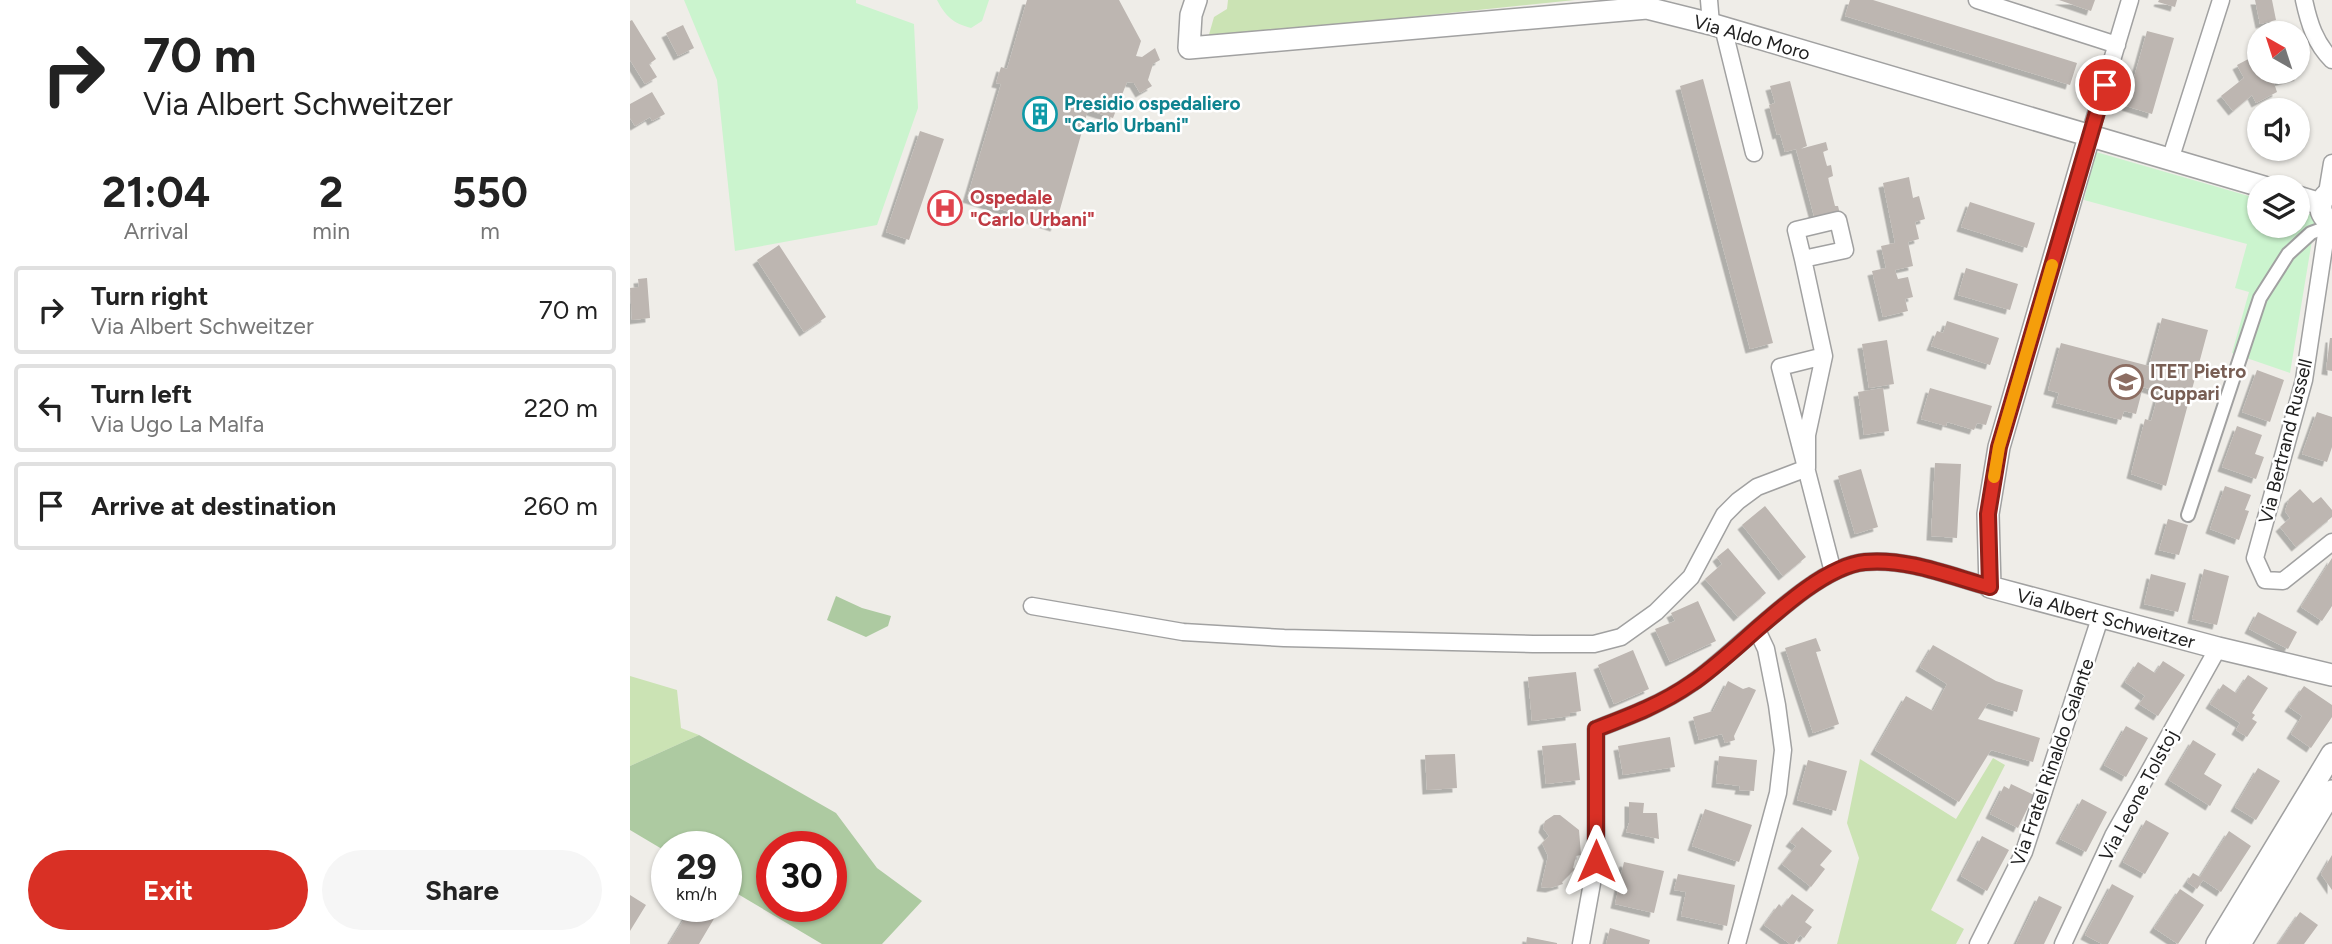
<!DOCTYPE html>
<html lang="en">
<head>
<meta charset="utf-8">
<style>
	body { margin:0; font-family:Figtree,sans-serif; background:#f6f6f6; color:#222; height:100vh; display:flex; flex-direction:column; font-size:26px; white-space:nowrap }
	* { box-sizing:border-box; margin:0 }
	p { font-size:23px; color:#767676 }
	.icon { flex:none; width:38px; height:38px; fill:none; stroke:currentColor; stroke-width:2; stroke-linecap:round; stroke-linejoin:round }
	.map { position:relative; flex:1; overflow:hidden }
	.side { display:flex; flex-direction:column; background:#fff; width:630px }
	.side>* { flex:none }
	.top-card { background:#fff; color:#222; overflow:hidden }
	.needle { width:46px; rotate:321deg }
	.controls { position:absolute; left:1617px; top:21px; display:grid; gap:14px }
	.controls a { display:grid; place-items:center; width:63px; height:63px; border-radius:50%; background:#fff; box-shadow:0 2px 5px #0004; font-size:35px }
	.speed { position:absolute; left:21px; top:831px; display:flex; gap:14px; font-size:35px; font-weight:700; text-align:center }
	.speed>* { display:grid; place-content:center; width:91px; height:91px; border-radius:50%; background:#fff; box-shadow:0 2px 5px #0004; line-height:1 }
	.speed small { font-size:18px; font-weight:400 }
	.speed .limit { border:10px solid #d22; background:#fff; color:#111 }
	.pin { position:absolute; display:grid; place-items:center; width:60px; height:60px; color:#fff; margin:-30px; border:4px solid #fff; border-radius:50%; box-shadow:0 2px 7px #0007 }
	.me { position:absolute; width:77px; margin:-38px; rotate:0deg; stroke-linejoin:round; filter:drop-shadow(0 0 5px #0008) }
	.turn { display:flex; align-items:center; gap:24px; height:147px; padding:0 28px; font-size:32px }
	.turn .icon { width:91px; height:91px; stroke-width:2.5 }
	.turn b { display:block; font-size:49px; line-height:60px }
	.eta { display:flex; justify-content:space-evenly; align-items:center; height:119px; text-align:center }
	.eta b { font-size:42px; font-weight:700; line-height:49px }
	.primary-button { display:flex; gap:14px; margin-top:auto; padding:14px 28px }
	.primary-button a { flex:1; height:80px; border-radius:42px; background:#d93025; color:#fff; font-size:28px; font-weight:700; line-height:80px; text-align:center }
	.primary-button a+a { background:#f6f6f6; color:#222 }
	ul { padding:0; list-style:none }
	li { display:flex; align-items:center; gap:21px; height:88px; margin:0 14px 10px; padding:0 14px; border:4px solid #e0e0e0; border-radius:7px }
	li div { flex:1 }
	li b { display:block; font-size:26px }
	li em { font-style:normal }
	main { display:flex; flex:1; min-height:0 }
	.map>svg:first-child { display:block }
	.grass { fill:#cbe3b4 }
	.forest { fill:#adcaa1; fill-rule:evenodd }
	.park { fill:#cbf4ce }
	.building { fill:#bdb6b1; filter:url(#shadow) }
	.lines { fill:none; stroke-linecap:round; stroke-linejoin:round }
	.pedestrian-casing { stroke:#a1a1a1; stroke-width:16 }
	.minor-casing { stroke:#a1a1a1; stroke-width:19 }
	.tertiary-casing { stroke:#a1a1a1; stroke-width:24 }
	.pedestrian { stroke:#fff; stroke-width:12 }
	.minor { stroke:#fff; stroke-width:16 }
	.tertiary { stroke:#fff; stroke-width:21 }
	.route-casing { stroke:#8d1f18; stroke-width:18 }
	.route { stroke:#d93025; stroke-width:12 }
	.slow { stroke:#f59e0b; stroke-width:12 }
	.labels { text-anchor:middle; stroke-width:5; stroke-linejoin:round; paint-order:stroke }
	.street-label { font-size:19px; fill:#202020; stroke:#fff }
	.culture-label { font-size:19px; font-weight:bold; fill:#0d838f; stroke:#fff; text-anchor:start }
	.health-label { font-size:19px; font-weight:bold; fill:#be3a42; stroke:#fff; text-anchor:start }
	.education-label { font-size:19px; font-weight:bold; fill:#785e54; stroke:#fff; text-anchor:start }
</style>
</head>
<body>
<main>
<section class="side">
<div class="top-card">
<div class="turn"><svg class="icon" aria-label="right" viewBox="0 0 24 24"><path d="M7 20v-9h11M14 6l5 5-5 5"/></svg><div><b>70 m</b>Via Albert Schweitzer</div></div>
</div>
<div class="eta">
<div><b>21:04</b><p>Arrival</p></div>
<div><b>2</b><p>min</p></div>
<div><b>550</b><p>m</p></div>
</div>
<ul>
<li><svg class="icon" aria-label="right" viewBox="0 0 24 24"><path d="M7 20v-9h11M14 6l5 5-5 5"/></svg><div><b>Turn right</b><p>Via Albert Schweitzer</p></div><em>70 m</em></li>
<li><svg class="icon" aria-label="left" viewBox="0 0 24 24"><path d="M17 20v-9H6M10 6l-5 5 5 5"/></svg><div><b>Turn left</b><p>Via Ugo La Malfa</p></div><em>220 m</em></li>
<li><svg class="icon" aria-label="arrive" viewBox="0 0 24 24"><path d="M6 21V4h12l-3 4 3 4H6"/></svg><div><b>Arrive at destination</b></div><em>260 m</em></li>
</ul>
<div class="primary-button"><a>Exit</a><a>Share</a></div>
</section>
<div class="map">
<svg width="1702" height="944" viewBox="0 0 1702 944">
	<defs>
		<filter id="shadow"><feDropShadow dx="-4.5" dy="4.5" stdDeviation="0" flood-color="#0004"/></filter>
	</defs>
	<rect width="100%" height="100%" fill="#efede8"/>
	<path class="grass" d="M598,0H945L578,38L584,17L597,9Z
		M0,676L47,690L51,728L69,735L0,766Z
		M1363,758L1375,765L1301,910L1334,929L1326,944H1207L1229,858L1217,823L1230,759L1326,819Z"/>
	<path class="forest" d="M206,596L232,608L261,616L258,626L236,637L197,620Z
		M69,735L206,813L247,868L292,901L252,944H192L96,887V847H37V852L0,830V766ZM142,847H201V906H142Z"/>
	<path class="park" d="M54,0H226V3L284,24L288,108L247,225L105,251L87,80Z
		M307,0H359L352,21L341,28C323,23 316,17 307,0Z
		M1466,152L1629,199V226H1668V210L1686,216L1660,373L1602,353L1619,292L1605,288L1617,244L1454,200Z"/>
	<path class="building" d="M397,0H489L511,41L506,56L512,57L525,48L530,60L523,64L518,80L522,86L510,93L504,83L497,82L483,118L458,110L425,227L337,198L371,84L366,83L371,67L377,69Z
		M1220,0H1243L1447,63L1440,85L1215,16Z
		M1429,0H1465L1461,11Z
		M1529,0H1547L1545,7L1528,2Z
		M1625,0H1642L1646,20L1630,24Z
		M2,20L26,59L19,64L27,77L15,84L0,60V21Z
		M53,25L64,48L48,56L36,33Z
		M1517,31L1544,38L1522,114L1496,106Z
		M1624,56L1629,66V72H1668L1669,76L1644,83L1647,92L1626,103L1622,95L1603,111L1591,96L1614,78L1607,65Z
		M1073,79L1143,343L1120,349L1050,86Z
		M1160,81L1177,146L1170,149L1196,142L1198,150L1193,152L1197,166L1201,165L1203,176L1198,178L1205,206H1208L1210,214L1185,220L1166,149L1155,152L1150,134L1147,135L1139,105L1145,103L1140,86Z
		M22,92L35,114L22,121L20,117L5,126L0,118V104Z
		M290,131L314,139L279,240L256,232Z
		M1279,177L1283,198L1289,196L1295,219L1285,222L1289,239L1278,242L1283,266L1265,270L1268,279L1278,277L1283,297L1275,299L1278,311L1253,317L1242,271L1256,268L1251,246L1265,243L1253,183Z
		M1340,202L1405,223L1397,248L1331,227Z
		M149,245L196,317L174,332L127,260Z
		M1336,268L1388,284L1380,310L1328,295Z
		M17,278L20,318L2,320L0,288L9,287L8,279Z
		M1532,318L1578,330L1536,486L1501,474L1515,419L1521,421L1529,392L1513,387L1506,414L1494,411L1491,420L1426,403L1429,393L1418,390L1431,343L1519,366Z
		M1317,321L1369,338L1360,365L1301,346L1307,331L1313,333Z
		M1700,338H1702V371L1696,370Z
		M1257,340L1264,384L1239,388L1232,344Z
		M1627,370L1654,380L1640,422L1612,412Z
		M1253,388L1259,431L1234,435L1228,392Z
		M1300,388L1362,406L1356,425L1347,423L1344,430L1317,422L1316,426L1291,419Z
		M1687,412L1702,417V447L1697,462L1672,454Z
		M1607,426L1632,435L1625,454L1634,457L1626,479L1592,467Z
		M1305,463L1331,464L1327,538L1301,536Z
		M1231,469L1248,527L1225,534L1208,476Z
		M1595,486L1621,495L1615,510L1619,511L1609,540L1580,529Z
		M1670,489L1683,503L1691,497L1702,510V517L1666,547L1650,527L1660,518L1655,511L1659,499Z
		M1135,506L1176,557L1153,576L1112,525Z
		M1538,519L1558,525L1549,555L1529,550Z
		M1098,548L1136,593L1108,617L1075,579L1092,564L1087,557Z
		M1702,558V606L1692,621L1671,607Z
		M1574,569L1599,576L1587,625L1562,619Z
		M1521,574L1556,583L1548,612L1514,604Z
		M1068,601L1086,641L1040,662L1025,629L1045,621L1041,613Z
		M1628,612L1667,632L1658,649L1619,629Z
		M1186,638L1191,651L1186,652L1209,724L1183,733L1155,648Z
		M1303,645L1366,681L1393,690L1387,712L1358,703L1348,719L1410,738L1403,762L1361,750L1329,802L1245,750L1276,696L1303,711L1317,684L1290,667Z
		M1003,650L1019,689L984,704L968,665Z
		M1533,661L1555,675L1528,716L1509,704L1515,696L1495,682L1508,662L1525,673Z
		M946,672L951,711L940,713V716L902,721L898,677Z
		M1618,675L1638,688L1622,713L1625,715L1622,719L1627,722L1617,737L1606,730L1610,723L1580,704L1593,684L1606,693Z
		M1098,681L1113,689L1119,687L1126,690L1104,736L1105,740L1095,743L1092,734L1069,740L1063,717L1083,711Z
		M1674,686L1702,705V717L1681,748L1661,734L1672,716L1659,707Z
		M1496,726L1518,738L1496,777L1474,765Z
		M1040,737L1045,767L993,775L988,746Z
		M1563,740L1586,754L1574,774L1592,785L1580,806L1539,780Z
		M946,743L950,780L916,784L912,746Z
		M825,754L827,788L797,790L795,755Z
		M1089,756L1127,760L1124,791L1109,790L1110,786L1086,783Z
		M1178,760L1217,771L1206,811L1167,800Z
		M1628,768L1650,781L1626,820L1605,807Z
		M1381,784L1404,795L1388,828L1360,814L1374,786L1379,789Z
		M1452,799L1477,812L1456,852L1430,839Z
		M999,802L1014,803L1013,813H1027L1029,839L996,832L999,823Z
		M1075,809L1122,825L1109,862L1062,846Z
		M924,815H930L949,830L951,855L946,856L943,868L945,869L932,882L933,884L920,888L911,887L918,856L912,843L919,836L913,828L915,821Z
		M1516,820L1539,833L1515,874L1493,862Z
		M1172,827L1202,851L1190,865L1195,869L1181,887L1152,864L1166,846L1160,842Z
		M1599,831L1621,846L1591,892L1573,880L1567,889L1557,882L1563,873L1570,877Z
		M1352,836L1379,850L1357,891L1331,876Z
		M1702,855V890L1691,874Z
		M994,862L1034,871L1024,913L985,904L990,882L983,880L984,874L991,875Z
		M1048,874L1105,885L1097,926L1051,916L1056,892L1044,890Z
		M1482,884L1504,896L1478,944H1472L1455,935Z
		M1550,889L1574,905L1548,944L1524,928Z
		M1162,894L1184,910L1175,922L1182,927L1174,938L1170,935L1164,944H1160L1134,925L1149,904L1152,907Z
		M0,895L16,905L0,931Z
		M1409,896L1432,907L1414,944H1386Z
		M62,906H69L85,917L69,944H39Z
		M1670,912L1688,925L1674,944H1648Z
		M980,928L1020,940L1019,944H976Z
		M897,937L927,943V944H896Z"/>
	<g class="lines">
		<g class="pedestrian-casing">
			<path id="pedestrian" d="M1558,515L1630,298L1658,254L1681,233L1697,227"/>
		</g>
		<g class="minor-casing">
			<path id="minor" d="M1079,0L1081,24
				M1347,0L1487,45
				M1674,0C1679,23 1685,43 1702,60
				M1093,27L1124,153
				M1459,137L1500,0
				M1540,160L1591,0
				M1697,193L1702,163
				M1698,221L1674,380L1625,558L1635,580L1653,581L1702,542
				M1173,259L1166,230L1208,220L1215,250L1173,259L1194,356L1150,367L1203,572
				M402,606L553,632L654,638L903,644H964L991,637L1026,612L1061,577L1094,515L1108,501L1127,487L1177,468V435L1194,356
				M951,944L966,861V729C1000,716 1032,704 1062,683C1108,652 1181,567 1235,562C1277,558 1320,576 1360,587
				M1107,944L1148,793L1153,750L1147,705L1136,649L1127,630
				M1348,944L1394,852L1471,615
				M1433,944L1483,836L1588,648"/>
		</g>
		<g class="tertiary-casing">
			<path id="tertiary" d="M566,0L561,15L559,48L1017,8L1081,24L1634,187
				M1459,137L1369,447L1358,514L1360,587L1588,648L1702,675
				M1702,191C1687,199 1687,215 1702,223
				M1668,197L1691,204
				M1587,944L1702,754
				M1610,944L1702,791"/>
		</g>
		<use href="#pedestrian" class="pedestrian"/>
		<use href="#minor" class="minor"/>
		<use href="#tertiary" class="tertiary"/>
	</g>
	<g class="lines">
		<g class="route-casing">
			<path id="route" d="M966,861V729C1000,716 1032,704 1062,683C1109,652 1181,567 1235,562C1277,558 1320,576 1360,587L1358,514L1369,447L1475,85"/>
		</g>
		<use href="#route" class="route"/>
		<path class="slow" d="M1364,477L1369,447L1422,265"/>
	</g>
	<defs>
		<g id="building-ring" transform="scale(1.75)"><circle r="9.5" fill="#fff" stroke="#0f9aa8" stroke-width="1.5"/><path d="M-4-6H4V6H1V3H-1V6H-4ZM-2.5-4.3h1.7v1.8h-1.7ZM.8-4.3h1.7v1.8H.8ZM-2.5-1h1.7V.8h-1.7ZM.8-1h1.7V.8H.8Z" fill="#0f9aa8"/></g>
		<g id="hospital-ring" transform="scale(1.75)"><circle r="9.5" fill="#fff" stroke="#e0444e" stroke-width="1.5"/><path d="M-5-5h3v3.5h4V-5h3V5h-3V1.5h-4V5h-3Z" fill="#e0444e"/></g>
		<g id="school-ring" transform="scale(1.75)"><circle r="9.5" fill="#fff" stroke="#8d6e63" stroke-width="1.5"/><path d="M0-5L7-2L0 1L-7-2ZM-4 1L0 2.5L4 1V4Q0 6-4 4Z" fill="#8d6e63"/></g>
	</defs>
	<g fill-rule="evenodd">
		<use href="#building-ring" x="410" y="114"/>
		<use href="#hospital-ring" x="315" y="208"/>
		<use href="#school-ring" x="1496" y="382"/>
	</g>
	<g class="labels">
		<g class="street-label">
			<text transform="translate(1122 37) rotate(16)" y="7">Via Aldo Moro</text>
			<text transform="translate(1655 441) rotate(-76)" y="7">Via Bertrand Russell</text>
			<text transform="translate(1476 618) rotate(15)" y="7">Via Albert Schweitzer</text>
			<text transform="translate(1422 762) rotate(-71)" y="7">Via Fratel Rinaldo Galante</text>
			<text transform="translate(1508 795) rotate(-62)" y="7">Via Leone Tolstoj</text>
		</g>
		<g class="culture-label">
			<text x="434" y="110">Presidio ospedaliero<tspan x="434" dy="22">"Carlo Urbani"</tspan></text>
		</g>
		<g class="health-label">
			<text x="340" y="204">Ospedale<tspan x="340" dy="22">"Carlo Urbani"</tspan></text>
		</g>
		<g class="education-label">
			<text x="1520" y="378">ITET Pietro<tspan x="1520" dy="22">Cuppari</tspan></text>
		</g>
	</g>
</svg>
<div class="controls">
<a><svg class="needle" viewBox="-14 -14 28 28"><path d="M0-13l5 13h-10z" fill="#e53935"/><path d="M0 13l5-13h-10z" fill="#767676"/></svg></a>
<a><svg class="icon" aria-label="sound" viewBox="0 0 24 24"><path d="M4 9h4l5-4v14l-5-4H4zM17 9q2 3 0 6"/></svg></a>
<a><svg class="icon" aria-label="layers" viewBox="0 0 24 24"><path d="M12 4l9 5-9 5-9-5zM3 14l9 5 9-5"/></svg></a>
</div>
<div class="speed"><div>29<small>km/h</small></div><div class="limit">30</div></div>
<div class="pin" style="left:1475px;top:85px;background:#d93025"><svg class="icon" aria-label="arrive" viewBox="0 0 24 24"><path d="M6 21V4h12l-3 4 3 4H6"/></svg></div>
<svg class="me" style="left:966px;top:861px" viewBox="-20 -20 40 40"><path d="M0-17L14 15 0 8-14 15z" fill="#d93025" stroke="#fff" stroke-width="4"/></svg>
</div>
</main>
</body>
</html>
